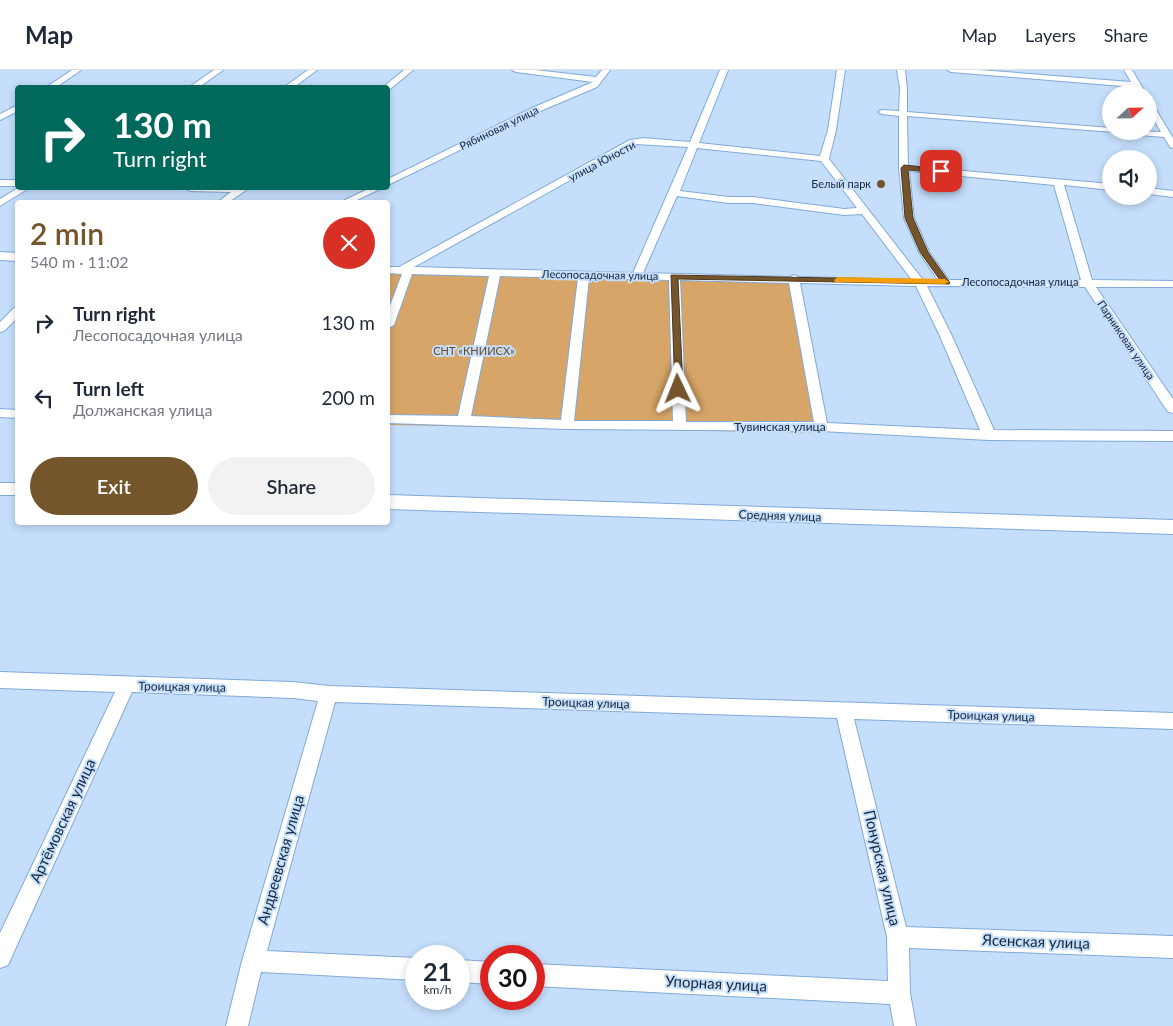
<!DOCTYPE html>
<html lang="en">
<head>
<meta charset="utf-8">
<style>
	body { margin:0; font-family:Lato,sans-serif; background:#f2f2f3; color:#1f2937; height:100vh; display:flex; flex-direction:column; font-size:19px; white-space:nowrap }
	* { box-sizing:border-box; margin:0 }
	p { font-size:16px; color:#747a83 }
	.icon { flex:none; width:28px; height:28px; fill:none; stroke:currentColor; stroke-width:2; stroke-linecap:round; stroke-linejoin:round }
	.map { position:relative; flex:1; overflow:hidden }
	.drawer { position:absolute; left:15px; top:130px; width:375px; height:325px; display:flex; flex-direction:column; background:#fff; border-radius:5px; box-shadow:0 2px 8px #0003 }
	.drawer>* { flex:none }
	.banner { position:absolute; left:15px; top:15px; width:375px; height:105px; border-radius:5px; box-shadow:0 2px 8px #0003; background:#00695c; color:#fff; overflow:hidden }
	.needle { width:32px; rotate:68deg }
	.controls { position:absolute; left:1102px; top:15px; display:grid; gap:10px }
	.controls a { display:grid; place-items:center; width:55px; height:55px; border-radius:50%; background:#fff; box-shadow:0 2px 8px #0003; font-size:25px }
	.speed { position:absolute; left:405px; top:875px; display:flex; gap:10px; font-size:25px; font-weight:700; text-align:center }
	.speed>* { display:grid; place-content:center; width:65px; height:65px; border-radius:50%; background:#fff; box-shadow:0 2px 8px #0003; line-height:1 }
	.speed small { font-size:12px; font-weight:400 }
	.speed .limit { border:8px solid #d22; background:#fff; color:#111 }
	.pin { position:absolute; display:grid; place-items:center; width:42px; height:42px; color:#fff; margin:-21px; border-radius:10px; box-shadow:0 2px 8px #0006 }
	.me { position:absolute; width:55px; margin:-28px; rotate:358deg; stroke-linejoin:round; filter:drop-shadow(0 0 4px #0008) }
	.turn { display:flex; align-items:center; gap:18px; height:105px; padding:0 15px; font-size:22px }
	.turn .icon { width:65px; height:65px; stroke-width:2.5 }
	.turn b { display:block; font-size:35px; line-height:42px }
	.round { display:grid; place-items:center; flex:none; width:52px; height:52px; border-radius:26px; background:#f2f2f3 }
	.headline { display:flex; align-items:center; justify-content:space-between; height:85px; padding:0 15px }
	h1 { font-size:30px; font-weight:600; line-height:38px; color:#75552b }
	.button { display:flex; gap:10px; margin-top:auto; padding:10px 15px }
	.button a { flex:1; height:58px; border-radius:30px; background:#75552b; color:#fff; font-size:20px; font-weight:600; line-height:58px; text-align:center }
	.button a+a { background:#f2f2f3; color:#1f2937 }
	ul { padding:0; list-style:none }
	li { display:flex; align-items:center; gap:15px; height:75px; padding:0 15px }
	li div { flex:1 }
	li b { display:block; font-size:19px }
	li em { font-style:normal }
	header { display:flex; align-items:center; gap:30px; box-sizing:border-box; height:70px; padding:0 25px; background:#fff; border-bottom:1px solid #e0e1e3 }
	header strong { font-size:24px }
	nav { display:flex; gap:28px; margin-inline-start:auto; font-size:18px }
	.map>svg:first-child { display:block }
	.green { fill:#d7a567 }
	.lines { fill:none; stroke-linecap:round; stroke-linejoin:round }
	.minor-casing { stroke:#81aad8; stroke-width:2 }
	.tertiary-casing { stroke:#81aad8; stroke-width:2 }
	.minor { fill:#fff; fill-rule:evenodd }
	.tertiary { fill:#fff; fill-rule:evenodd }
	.route { fill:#75552b; stroke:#4c371c }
	.slow { fill:#f59e0b }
	.poi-dot { fill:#75552b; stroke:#c4defb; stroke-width:2 }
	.labels { text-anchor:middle; stroke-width:4; stroke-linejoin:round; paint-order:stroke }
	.far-street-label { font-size:11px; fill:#162739; stroke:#c4defb }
	.far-poi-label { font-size:11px; fill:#162739; stroke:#c4defb; text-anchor:end }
	.far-park-label { font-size:11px; fill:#694b25; stroke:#c4defb }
	.street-label { font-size:12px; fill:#162739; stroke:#c4defb }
	.near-street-label { font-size:15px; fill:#162739; stroke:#c4defb }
</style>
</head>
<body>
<header>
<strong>Map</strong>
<nav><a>Map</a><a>Layers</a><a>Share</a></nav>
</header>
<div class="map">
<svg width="1173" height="956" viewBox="0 0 1173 956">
	<rect width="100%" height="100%" fill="#c4defb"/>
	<path class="green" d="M388,204L789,213L815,363L388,355Z"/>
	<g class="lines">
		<g class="minor-casing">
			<path id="minor" d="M72,0H81L55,18H45Z
				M214,0H223L198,18H188Z
				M308,0H317L293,18H283Z
				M404,0H413L389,20L388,18H382Z
				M512,0H535L596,7L602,0H610L597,17L538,42L388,115V109L532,38L593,12L516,2Z
				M720,0H728L699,73L820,86L828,60L837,0H845L836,60L829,89L923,210H938L919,182L904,148L899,98V46L882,44L878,42L882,40L899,41L900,19L897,0H905L907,19V42L1111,58V61L1114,62L907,46L908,96L1111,114V120L1064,115L1092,210L1173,211V217H1096L1173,329V343L1168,342L1085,217L927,216L951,264L994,360L1173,361V371L989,370L821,361L567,359L388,353V345L458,346L489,206L412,204L394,255L388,258V241L402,204L388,203V197H399L630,70L644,68L690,72ZM635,74L688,77L633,203L414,197ZM697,78L821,91L857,138L844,139L753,127H729L680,121ZM909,101L1054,115L1081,210H949L929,182L914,148ZM677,126L729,133H753L844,145L862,144L912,210L799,207L794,205L790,207L643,203ZM500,206L578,208L561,350L471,346ZM589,208L669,210L673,351H574ZM680,210L789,213L814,352H686ZM800,213L916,216L939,264L980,360L827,353Z
				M947,0H979L1131,12L1124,0H1132L1144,20L1140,22L1134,17L951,2Z
				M1149,33L1153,35L1173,68V78L1170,77L1164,67L1128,64L1124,61L1161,62L1149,41Z
				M18,35V41L0,50V44Z
				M0,110H18V116H0Z
				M18,118H29L0,136V129Z
				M185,118H249L229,132H218L231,122L190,121Z
				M370,118H382L353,132H341Z
				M1149,118L1173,121V127L1149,124Z
				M18,237V247L4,261L0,262V252L14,238Z
				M0,339L18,340V348L0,347Z
				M0,602L293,612L329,616L1173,643V659L854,649L906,857L1173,866V888L909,878L910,923L916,956H894L890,934L534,916V894L888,911L887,867L837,648L335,632L267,881L416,888V910L261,902L248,956H226L242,891L318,631L293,628L132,622L8,895L0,898V863L115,622L0,618Z
				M459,890L491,892V914L459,912Z"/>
		</g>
		<g class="tertiary-casing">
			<path id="tertiary" d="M0,182L18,183V191L0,190Z
				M0,413H18V425H0Z
				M388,425L1173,450V464L388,439Z"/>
		</g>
		<use href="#minor" class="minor"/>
		<use href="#tertiary" class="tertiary"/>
	</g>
	<path class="route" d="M904,95L941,99L944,101L941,103L908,100L913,148L928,182L950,213L949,214L678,209L683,319L678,322H675L671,205L940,210L920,182L905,148L901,98Z"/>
	<path class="slow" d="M838,207L945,209L949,212L945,214L835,212L834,210Z"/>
	<circle class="poi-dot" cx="881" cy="114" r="5"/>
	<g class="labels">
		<g class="far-street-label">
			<text transform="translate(499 58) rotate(-26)" y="4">Рябиновая улица</text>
			<text transform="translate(602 91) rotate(-28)" y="4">улица Юности</text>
			<text transform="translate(600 205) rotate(1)" y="4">Лесопосадочная улица</text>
			<text x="1020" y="216">Лесопосадочная улица</text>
			<text transform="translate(1126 270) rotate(56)" y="4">Парниковая улица</text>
		</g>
		<g class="far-poi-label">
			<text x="871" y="118">Белый парк</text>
		</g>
		<g class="far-park-label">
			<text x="474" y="285">СНТ «КНИИСХ»</text>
		</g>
		<g class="street-label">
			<text x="780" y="361">Тувинская улица</text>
			<text transform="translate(780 446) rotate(2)" y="4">Средняя улица</text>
			<text transform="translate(182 617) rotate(1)" y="4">Троицкая улица</text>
			<text transform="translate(586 633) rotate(2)" y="4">Троицкая улица</text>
			<text transform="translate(991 646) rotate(2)" y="4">Троицкая улица</text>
		</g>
		<g class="near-street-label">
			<text transform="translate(63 751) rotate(-65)" y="5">Артёмовская улица</text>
			<text transform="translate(281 790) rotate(-74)" y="5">Андреевская улица</text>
			<text transform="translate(882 798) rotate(77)" y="5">Понурская улица</text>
			<text transform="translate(1036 872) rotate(2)" y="5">Ясенская улица</text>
			<text transform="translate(716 914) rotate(3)" y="5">Упорная улица</text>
		</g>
	</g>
</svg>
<div class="controls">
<a><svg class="needle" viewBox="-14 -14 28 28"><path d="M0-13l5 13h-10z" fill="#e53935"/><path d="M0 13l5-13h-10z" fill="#747a83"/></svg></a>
<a><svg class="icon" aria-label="sound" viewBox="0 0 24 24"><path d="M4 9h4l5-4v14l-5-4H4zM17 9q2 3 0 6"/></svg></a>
</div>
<div class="speed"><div>21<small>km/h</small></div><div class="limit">30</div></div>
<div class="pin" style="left:941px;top:101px;background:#d93025"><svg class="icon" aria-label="arrive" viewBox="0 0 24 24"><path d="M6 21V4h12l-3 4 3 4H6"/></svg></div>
<svg class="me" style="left:678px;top:319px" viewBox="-20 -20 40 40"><path d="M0-17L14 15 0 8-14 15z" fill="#75552b" stroke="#fff" stroke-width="4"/></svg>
<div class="banner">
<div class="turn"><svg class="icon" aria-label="right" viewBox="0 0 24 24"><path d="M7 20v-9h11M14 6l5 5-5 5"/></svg><div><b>130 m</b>Turn right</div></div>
</div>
<section class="drawer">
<div class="headline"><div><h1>2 min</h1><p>540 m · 11:02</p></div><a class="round" style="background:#d93025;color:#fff"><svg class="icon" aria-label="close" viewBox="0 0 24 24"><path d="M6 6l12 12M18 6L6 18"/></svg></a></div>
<ul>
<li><svg class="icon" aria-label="right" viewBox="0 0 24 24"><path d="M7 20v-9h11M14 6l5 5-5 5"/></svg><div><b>Turn right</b><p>Лесопосадочная улица</p></div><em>130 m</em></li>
<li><svg class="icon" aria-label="left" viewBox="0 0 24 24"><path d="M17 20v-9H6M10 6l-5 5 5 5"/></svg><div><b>Turn left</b><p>Должанская улица</p></div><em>200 m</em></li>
</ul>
<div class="button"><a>Exit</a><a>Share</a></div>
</section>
</div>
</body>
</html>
